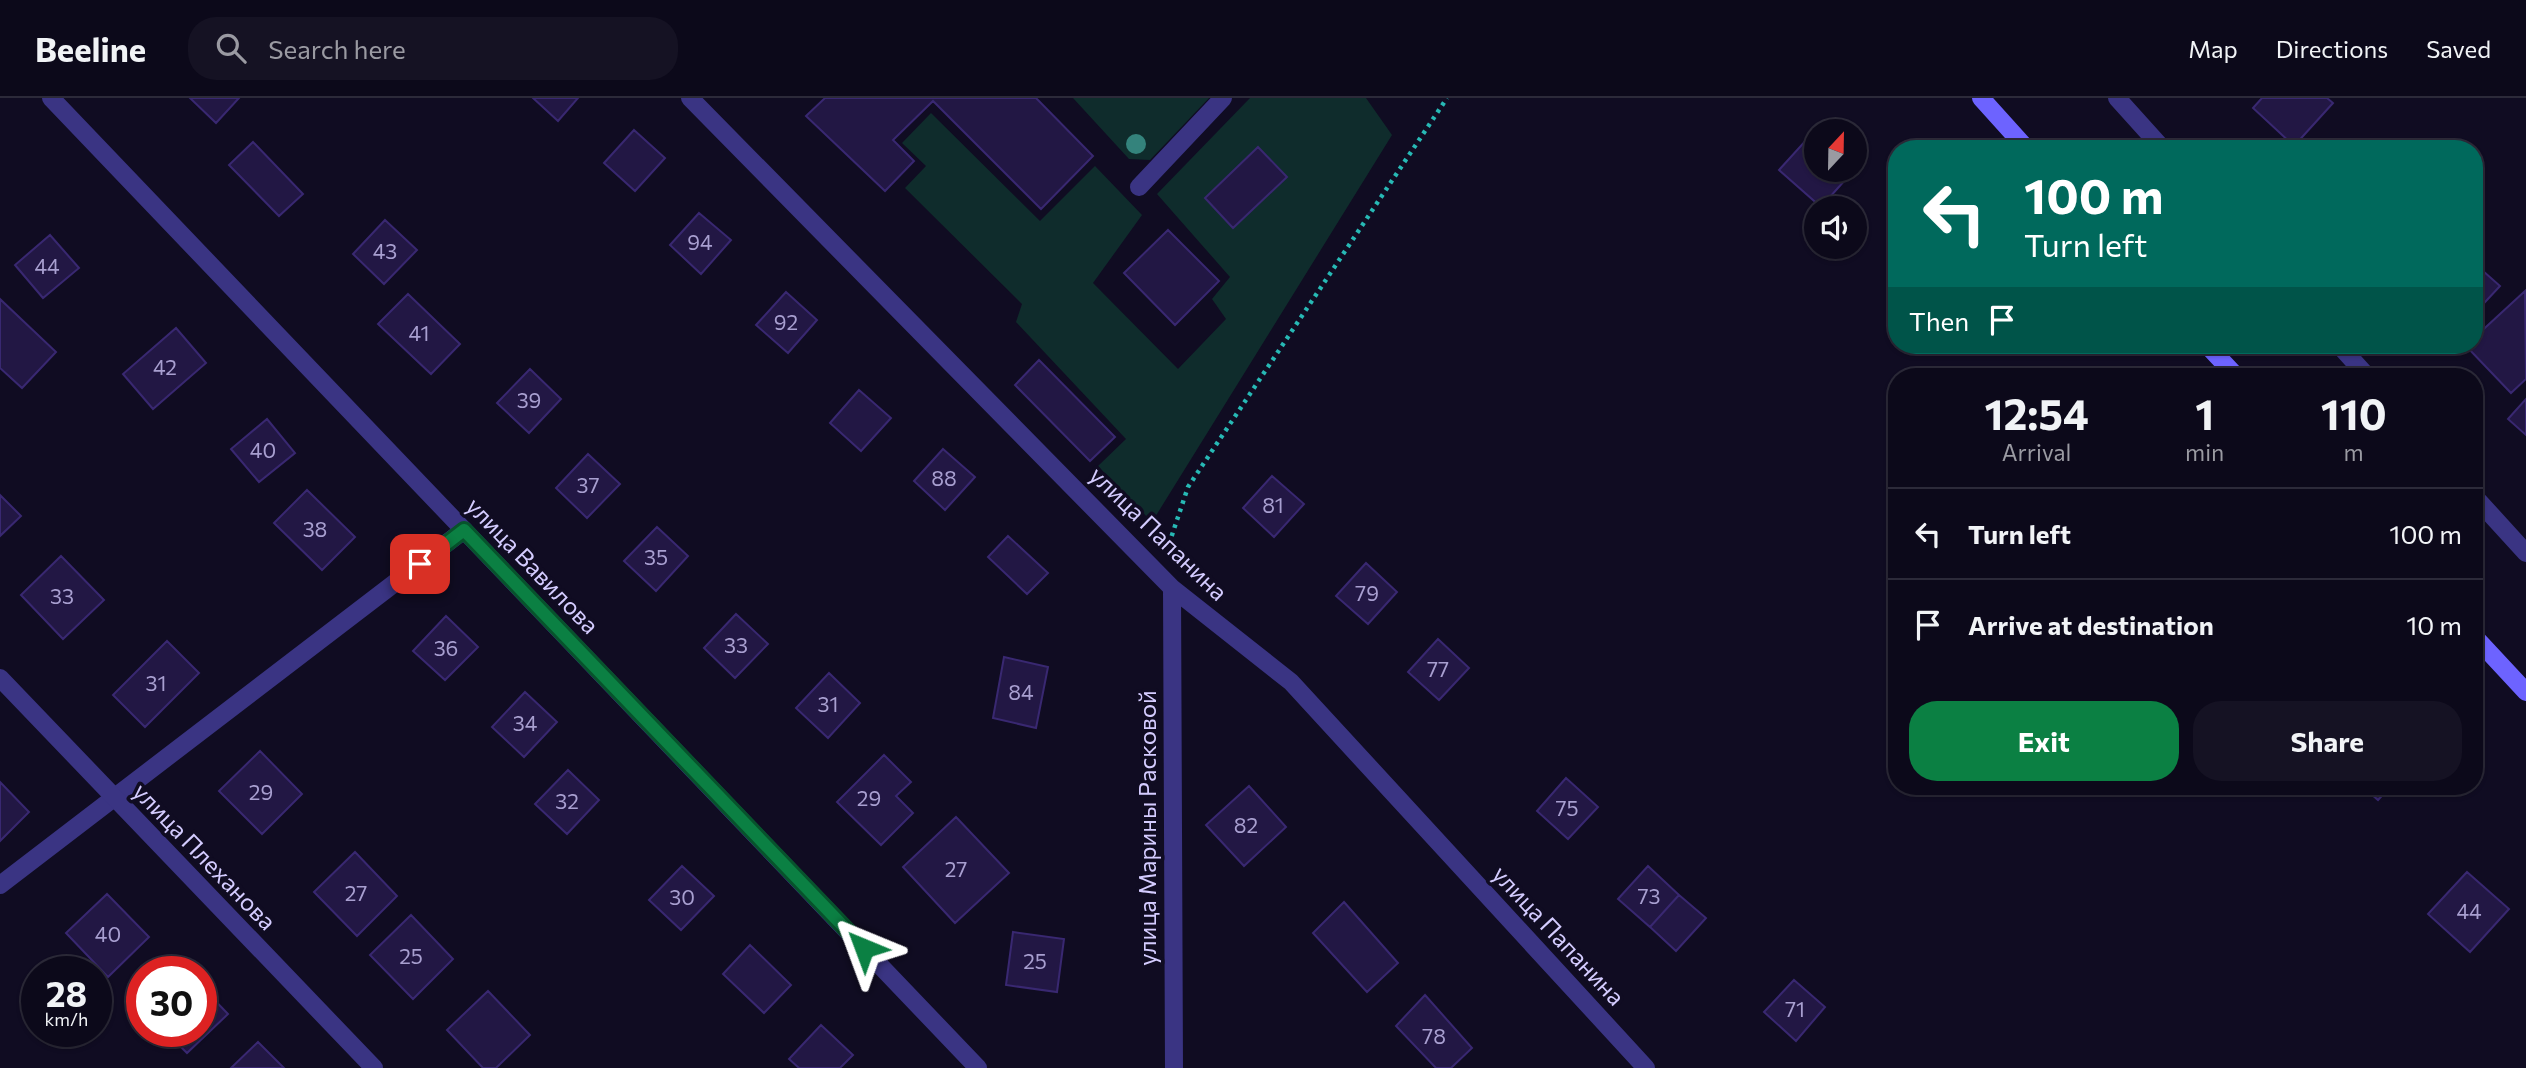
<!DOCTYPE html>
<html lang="en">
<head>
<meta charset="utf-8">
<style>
	body { margin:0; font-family:Commissioner,sans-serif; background:#151223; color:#f1f3f6; height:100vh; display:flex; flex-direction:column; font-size:26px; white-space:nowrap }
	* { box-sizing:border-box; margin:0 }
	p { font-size:23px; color:#9a9aa2 }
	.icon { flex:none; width:38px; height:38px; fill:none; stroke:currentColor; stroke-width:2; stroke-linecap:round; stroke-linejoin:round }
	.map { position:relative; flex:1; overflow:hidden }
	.sheet { position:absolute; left:1888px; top:270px; width:595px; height:427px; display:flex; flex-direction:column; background:#0c091a; border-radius:28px; box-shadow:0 2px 5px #0004,0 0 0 2px #2c2a39 }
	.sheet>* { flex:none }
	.top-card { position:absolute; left:1888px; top:42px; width:595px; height:214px; border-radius:28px; box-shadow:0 2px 5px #0004,0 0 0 2px #2c2a39; background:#00695c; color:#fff; overflow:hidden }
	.needle { width:46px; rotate:22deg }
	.fabs { position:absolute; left:1804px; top:21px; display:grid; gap:14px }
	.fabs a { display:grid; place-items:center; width:63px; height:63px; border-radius:50%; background:#0c091a; box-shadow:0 2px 5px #0004,0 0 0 2px #2c2a39; font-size:35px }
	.speed { position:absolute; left:21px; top:858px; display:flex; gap:14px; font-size:35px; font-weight:700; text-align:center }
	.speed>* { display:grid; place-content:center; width:91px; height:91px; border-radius:50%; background:#0c091a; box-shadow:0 2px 5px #0004,0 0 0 2px #2c2a39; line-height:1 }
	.speed small { font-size:18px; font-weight:400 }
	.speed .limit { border:10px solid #d22; background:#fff; color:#111 }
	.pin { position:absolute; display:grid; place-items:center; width:60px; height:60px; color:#fff; margin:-30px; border-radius:14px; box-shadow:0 4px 10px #0006 }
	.me { position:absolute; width:77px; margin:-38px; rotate:316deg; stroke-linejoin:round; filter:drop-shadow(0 0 5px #0008) }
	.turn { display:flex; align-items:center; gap:24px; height:147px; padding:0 21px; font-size:32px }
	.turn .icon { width:91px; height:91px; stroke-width:2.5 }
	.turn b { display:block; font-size:49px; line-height:60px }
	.then { display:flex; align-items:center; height:66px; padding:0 21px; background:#0003; gap:14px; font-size:26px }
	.eta { display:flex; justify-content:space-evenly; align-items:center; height:119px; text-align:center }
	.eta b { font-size:42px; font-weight:700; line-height:49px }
	.button { display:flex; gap:14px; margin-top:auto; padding:14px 21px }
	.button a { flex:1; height:80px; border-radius:28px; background:#0b8043; color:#fff; font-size:28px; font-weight:700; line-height:80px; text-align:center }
	.button a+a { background:#151223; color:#f1f3f6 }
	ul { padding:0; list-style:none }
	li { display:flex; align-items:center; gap:21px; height:91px; padding:0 21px; border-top:2px solid #2c2a39 }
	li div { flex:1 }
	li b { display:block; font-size:26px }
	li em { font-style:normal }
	header { display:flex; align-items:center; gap:42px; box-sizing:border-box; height:98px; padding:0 35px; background:#0c091a; border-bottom:2px solid #2c2a39 }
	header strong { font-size:33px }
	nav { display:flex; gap:38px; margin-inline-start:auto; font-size:24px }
	.search { width:490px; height:63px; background:#151223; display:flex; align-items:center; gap:18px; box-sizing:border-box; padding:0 24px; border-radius:28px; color:#9a9aa2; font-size:26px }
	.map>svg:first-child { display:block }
	.green { fill:#0f2c2c }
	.building { fill:#221744; stroke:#392871; stroke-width:2 }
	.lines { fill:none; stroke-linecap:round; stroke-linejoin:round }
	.path { stroke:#27b9b5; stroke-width:4.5; stroke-dasharray:3.5 5; stroke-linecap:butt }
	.lane { stroke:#3a3483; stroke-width:18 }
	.street { stroke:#3a3483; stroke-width:18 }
	.secondary { stroke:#6d63ff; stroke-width:18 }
	.tree { fill:#34837c }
	.route-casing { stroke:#07532c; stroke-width:18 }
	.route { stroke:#0b8043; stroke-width:12 }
	.labels { text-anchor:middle; stroke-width:7; stroke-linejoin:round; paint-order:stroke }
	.number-label { font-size:21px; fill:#a89fd0 }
	.street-label { font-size:24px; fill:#d4ccff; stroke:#100c22 }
</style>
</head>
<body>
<header>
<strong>Beeline</strong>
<div class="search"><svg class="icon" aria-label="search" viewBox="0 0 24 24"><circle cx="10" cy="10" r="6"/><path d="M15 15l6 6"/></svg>Search here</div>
<nav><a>Map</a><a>Directions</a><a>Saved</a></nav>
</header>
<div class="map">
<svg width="2526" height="970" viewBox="0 0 2526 970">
	<rect width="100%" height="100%" fill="#100c22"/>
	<path class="green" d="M1073,0H1209L1150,62L1129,61Z
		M1250,0H1366L1392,37L1152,424L1098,368L1126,341L1016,224L1022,206L905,90L926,68L902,45L931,15L1040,123L1095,68L1142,117L1093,185L1178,271L1226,221L1212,201L1230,179L1157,96Z"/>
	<path class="building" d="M190,0H239L216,25Z
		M533,0H578L558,23Z
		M825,0H1036L1093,58L1041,111L933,3L893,42L914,63L885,93L806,18Z
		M2262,0H2327L2333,5L2294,48L2253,10Z
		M1818,29L1823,33H1816V72H1854L1821,109L1779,72Z
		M634,32L665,60L635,93L604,65Z
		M253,44L303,96L279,118L229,67Z
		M1258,49L1287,79L1233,130L1205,100Z
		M699,115L731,142L701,176L670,147Z
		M385,122L417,152L384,186L353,156Z
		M1168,132L1219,183L1175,227L1124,175Z
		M50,137L79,170L43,200L15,167Z
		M2474,165L2500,188L2474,216Z
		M2525,193L2526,281L2511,295L2466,248L2474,247V240Z
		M786,194L817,222L788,255L756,227Z
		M408,196L460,246L431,276L378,226Z
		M0,201L56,254L22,290L0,270Z
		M176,230L206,265L153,311L123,276Z
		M1039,262L1115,339L1090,363L1015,287Z
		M530,271L561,301L529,335L497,305Z
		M859,292L891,320L861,353L830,325Z
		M2526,301V337L2508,321Z
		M267,321L295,355L259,384L231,351Z
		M943,351L975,379L945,412L914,383Z
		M588,356L620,386L587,420L556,390Z
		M1272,378L1304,406L1274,439L1243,410Z
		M307,392L355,439L322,472L274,425Z
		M0,397L21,418L0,438Z
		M657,429L688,458L656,493L624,463Z
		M1008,438L1048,475L1027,496L988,459Z
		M61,458L104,502L63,541L21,497Z
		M1366,465L1397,494L1368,526L1336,498Z
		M736,516L768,546L735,580L704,550Z
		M446,518L478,549L445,582L413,553Z
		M1438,541L1469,570L1439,602L1408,574Z
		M167,543L199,575L145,629L113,597Z
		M1004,559L1048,569L1036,630L993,620Z
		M829,575L860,605L828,640L796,610Z
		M525,594L557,624L524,659L492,629Z
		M260,653L302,696L262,736L219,693Z
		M884,657L911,684L896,698L913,715L881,747L837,704Z
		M568,672L599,702L567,736L535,706Z
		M1566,680L1598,709L1568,741L1537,713Z
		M0,684L29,714L0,743Z
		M1249,688L1286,729L1244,768L1206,727Z
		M2362,688H2391L2378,702Z
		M956,719L1009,775L955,825L903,769Z
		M355,754L397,798L357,838L314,794Z
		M682,768L714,798L681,832L649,802Z
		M1648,768L1679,797L1650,829L1618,801Z
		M2467,774L2509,811L2470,854L2428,816Z
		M107,796L149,839L108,879L66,835Z
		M1679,797L1706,820L1676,853L1650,829Z
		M1344,804L1398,865L1367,894L1313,835Z
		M411,817L453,861L413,901L370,857Z
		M1013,834L1064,841L1057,894L1006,887Z
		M750,847L791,887L764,915L723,876Z
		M1794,882L1825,909L1796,943L1764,914Z
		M201,888L228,916L187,955L165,933H201Z
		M488,893L530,937L496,970H483L447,932Z
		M1425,897L1472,950L1451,970H1436L1396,928Z
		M821,927L853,957L840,970H799L789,961Z
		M258,944L284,970H231Z"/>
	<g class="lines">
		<path class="path" d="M1169,446L1188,389L1447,0"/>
		<path class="lane" d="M2117,0L2163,51
			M1139,89L1223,0
			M2339,247L2367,278
			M2474,398L2526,455
			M0,787L464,432"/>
		<path class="street" d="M51,0L978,970
			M690,0L1172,490L1291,584L1646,970
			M1172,490L1174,970
			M0,580L374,970"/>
		<path class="secondary" d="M1981,0L2027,51
			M2207,247L2236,278
			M2474,538L2526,594"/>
	</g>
	<circle class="tree" cx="1136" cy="46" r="10"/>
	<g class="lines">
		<g class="route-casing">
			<path id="route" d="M420,466L464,432L864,850"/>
		</g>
		<use href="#route" class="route"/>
	</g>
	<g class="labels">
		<g class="number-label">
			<text x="700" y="152">94</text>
			<text x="385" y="161">43</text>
			<text x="47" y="176">44</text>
			<text x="786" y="232">92</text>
			<text x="419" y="243">41</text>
			<text x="165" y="277">42</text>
			<text x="529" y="310">39</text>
			<text x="263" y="360">40</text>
			<text x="944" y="388">88</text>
			<text x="588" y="395">37</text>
			<text x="1273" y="415">81</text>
			<text x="315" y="439">38</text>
			<text x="656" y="467">35</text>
			<text x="1367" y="503">79</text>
			<text x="62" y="506">33</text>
			<text x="736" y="555">33</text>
			<text x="446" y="558">36</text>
			<text x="1438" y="579">77</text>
			<text x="156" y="593">31</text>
			<text x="1021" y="602">84</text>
			<text x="828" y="614">31</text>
			<text x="525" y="633">34</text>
			<text x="261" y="702">29</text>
			<text x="869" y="708">29</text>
			<text x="567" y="711">32</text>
			<text x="1567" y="718">75</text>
			<text x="1246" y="735">82</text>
			<text x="956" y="779">27</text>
			<text x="356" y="803">27</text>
			<text x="1649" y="806">73</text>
			<text x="682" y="807">30</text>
			<text x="2469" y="821">44</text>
			<text x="108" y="844">40</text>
			<text x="411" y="866">25</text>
			<text x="1035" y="871">25</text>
			<text x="1795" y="919">71</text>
			<text x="1434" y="946">78</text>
		</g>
		<g class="street-label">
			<text transform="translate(1158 436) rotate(44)" y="8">улица Папанина</text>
			<text transform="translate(532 468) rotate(46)" y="8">улица Вавилова</text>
			<text transform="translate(1148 730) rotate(-90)" y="8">улица Марины Расковой</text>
			<text transform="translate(204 759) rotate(46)" y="8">улица Плеханова</text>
			<text transform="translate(1558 838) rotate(47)" y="8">улица Папанина</text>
		</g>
	</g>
</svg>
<div class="fabs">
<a><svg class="needle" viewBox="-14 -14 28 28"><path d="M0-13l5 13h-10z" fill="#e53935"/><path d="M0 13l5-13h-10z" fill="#9a9aa2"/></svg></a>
<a><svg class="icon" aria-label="sound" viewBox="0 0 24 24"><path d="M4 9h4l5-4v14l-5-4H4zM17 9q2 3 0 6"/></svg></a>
</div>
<div class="speed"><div>28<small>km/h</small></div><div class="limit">30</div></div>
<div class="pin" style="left:420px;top:466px;background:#d93025"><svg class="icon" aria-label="arrive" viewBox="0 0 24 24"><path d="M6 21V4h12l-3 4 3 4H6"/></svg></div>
<svg class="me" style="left:864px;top:850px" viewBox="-20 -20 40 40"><path d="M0-17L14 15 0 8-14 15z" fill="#0b8043" stroke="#fff" stroke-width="4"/></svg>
<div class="top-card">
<div class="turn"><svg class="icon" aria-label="left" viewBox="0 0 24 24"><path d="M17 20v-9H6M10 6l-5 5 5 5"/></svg><div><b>100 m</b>Turn left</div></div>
<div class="then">Then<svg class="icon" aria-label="arrive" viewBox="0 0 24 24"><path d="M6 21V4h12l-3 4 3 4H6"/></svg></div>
</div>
<section class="sheet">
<div class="eta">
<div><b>12:54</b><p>Arrival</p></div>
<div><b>1</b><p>min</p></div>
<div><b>110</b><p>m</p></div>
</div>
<ul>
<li><svg class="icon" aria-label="left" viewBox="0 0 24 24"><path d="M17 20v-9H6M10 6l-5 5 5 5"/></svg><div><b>Turn left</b></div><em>100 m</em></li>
<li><svg class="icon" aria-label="arrive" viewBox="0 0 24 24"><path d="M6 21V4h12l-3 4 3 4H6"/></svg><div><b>Arrive at destination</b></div><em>10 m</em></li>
</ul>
<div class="button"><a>Exit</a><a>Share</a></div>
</section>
</div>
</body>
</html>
